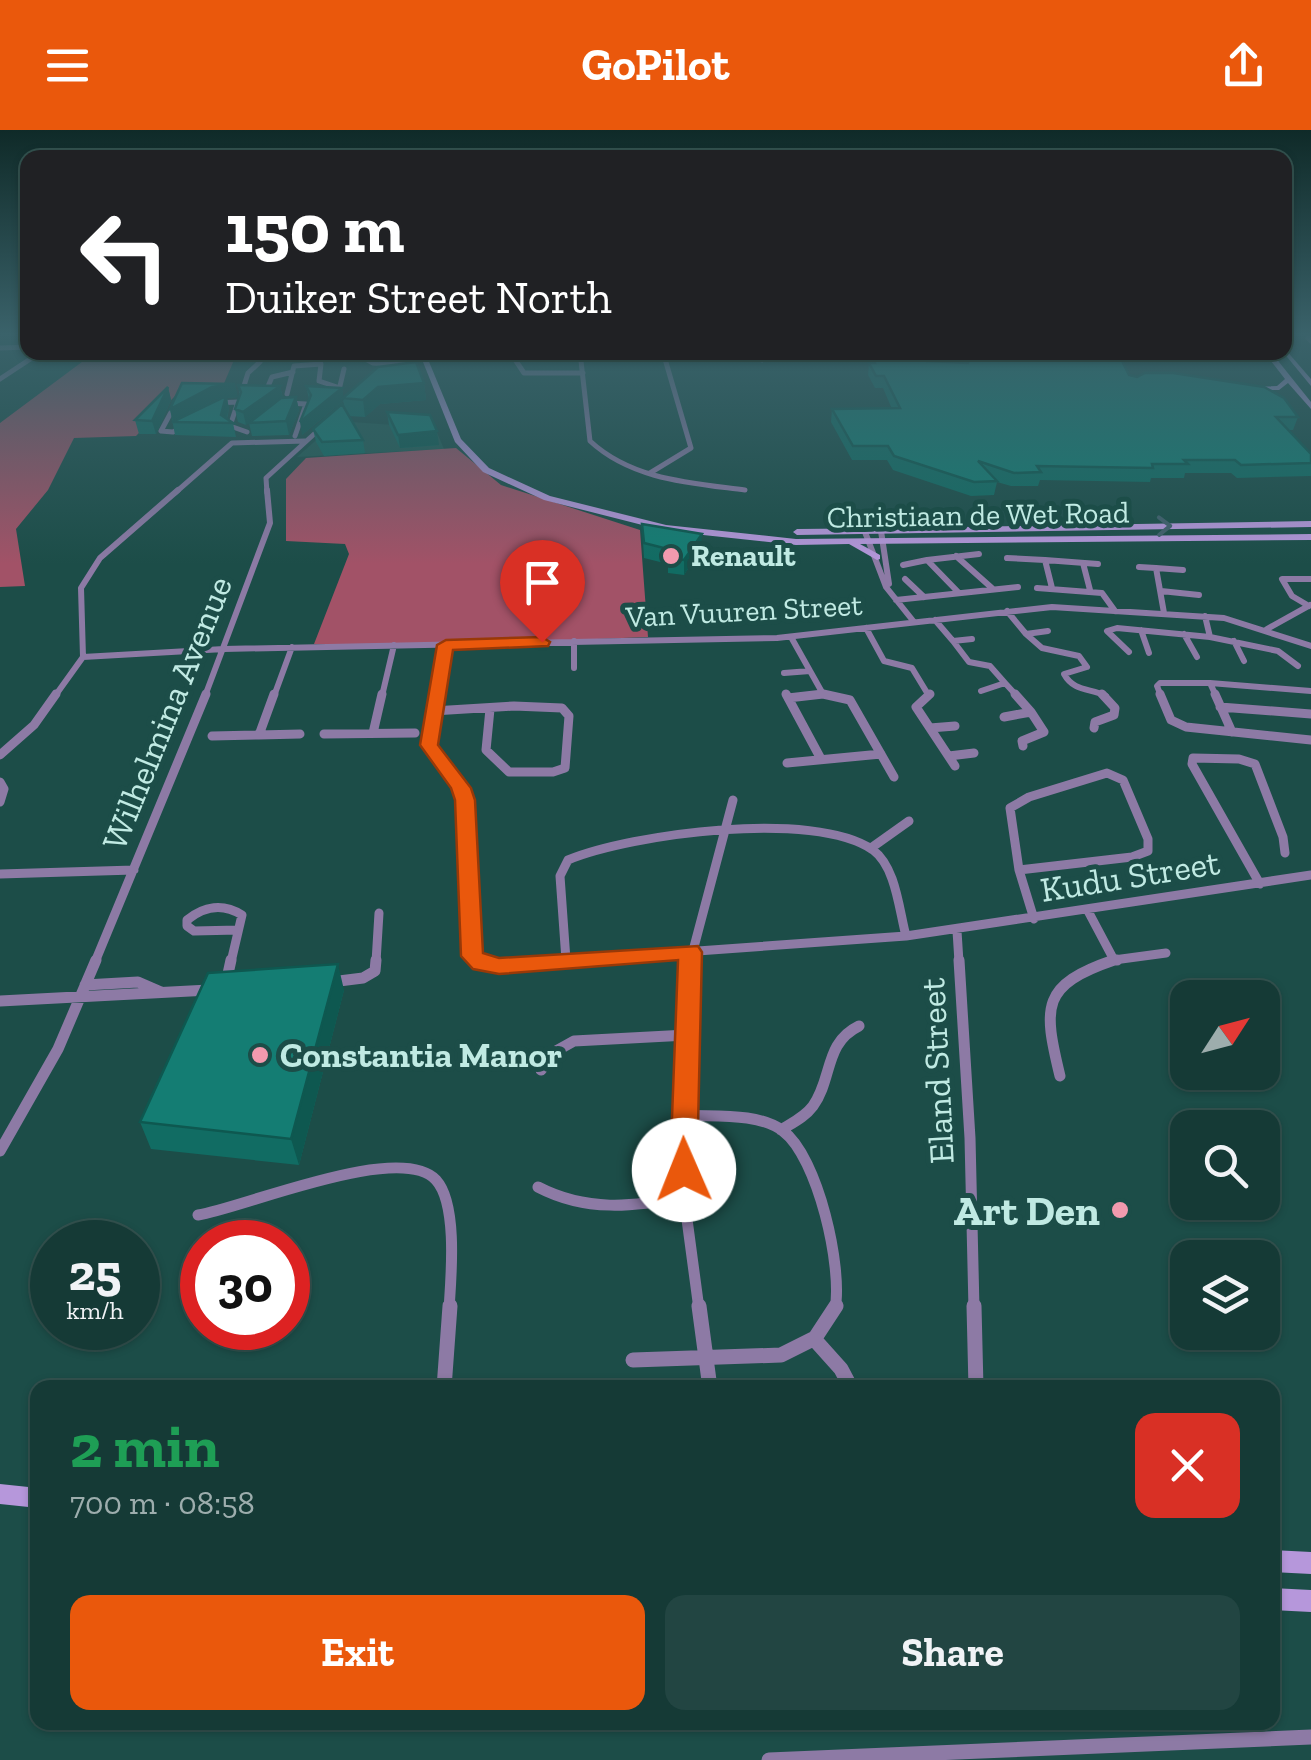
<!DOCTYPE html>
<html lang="en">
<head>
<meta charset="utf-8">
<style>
	body { margin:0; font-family:"Zilla Slab",serif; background:#224542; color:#f1f3f6; height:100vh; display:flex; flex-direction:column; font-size:38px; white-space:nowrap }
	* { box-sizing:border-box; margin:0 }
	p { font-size:32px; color:#9dadad }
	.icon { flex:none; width:55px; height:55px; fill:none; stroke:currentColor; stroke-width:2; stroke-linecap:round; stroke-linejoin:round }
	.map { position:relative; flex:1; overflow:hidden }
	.drawer { position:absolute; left:30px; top:1250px; width:1250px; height:350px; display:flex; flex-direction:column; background:#153a36; border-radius:20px; box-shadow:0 2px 8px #0004,0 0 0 2px #345451 }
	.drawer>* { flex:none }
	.hud { position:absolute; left:20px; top:20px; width:1272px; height:210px; border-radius:20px; box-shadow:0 2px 8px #0004,0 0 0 2px #345451; background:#202124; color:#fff; overflow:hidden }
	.needle { width:65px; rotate:54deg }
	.fabs { position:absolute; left:1170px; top:850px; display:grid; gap:20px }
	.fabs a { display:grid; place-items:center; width:110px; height:110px; border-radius:20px; background:#153a36; box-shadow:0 2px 8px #0004,0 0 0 2px #345451; font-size:50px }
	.speed { position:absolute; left:30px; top:1090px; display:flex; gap:20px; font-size:50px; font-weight:700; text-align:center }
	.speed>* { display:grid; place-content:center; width:130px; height:130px; border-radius:50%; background:#153a36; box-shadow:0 2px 8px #0004,0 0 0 2px #345451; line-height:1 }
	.speed small { font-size:25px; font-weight:400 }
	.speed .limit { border:15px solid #d22; background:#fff; color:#111 }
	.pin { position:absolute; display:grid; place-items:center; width:85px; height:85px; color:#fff; margin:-102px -42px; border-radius:50% 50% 50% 0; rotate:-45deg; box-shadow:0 0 10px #0007 }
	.pin .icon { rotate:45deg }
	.me { position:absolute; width:110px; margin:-55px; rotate:359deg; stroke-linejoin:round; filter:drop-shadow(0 0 8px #0008) }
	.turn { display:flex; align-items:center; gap:35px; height:210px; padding:0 40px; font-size:45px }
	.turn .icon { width:130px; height:130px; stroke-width:2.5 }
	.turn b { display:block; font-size:70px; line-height:85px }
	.round { display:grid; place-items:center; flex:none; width:105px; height:105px; border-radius:20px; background:#224542 }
	.headline { display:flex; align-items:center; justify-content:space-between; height:170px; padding:0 40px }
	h1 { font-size:60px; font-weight:700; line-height:75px; color:#1e9e55 }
	.button { display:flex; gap:20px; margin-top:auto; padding:20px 40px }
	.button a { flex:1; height:115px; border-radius:20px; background:#ea580c; color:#fff; font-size:40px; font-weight:700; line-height:115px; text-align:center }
	.button a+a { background:#224542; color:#f1f3f6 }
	header { display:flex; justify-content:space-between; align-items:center; height:130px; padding:0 40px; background:#ea580c; color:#fff; font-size:45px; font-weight:700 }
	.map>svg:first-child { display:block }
	.built { fill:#235b54 }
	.green { fill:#a25267 }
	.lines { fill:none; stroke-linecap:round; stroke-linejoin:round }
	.street-far4 { stroke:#8d7aa5; stroke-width:5 }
	.street-far3 { stroke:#8d7aa5; stroke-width:6 }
	.street-far2 { stroke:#8d7aa5; stroke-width:9 }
	.street-far1 { stroke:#8d7aa5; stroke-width:11 }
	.street { stroke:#8d7aa5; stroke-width:15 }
	.secondary { fill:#b697db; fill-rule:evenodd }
	.wall { fill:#116c63; fill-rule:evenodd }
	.shaded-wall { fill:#0e5850 }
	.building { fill:#147d73; stroke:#0e5850; stroke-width:2.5 }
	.oneway { stroke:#42606d }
	.route { fill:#ea580c; stroke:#983908; stroke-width:2.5 }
	.poi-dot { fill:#f29aae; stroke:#1c4d48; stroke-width:4 }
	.labels { text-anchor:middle; stroke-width:10; stroke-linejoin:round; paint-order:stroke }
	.far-street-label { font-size:30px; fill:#c0eae3; stroke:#1c4d48 }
	.far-poi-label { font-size:30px; font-weight:bold; fill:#c0eae3; stroke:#1c4d48; text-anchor:start }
	.street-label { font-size:35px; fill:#c0eae3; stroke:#1c4d48 }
	.poi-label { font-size:35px; font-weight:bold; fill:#c0eae3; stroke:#1c4d48; text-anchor:start }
	.near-poi-label { font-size:42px; font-weight:bold; fill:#c0eae3; stroke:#1c4d48; text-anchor:end }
</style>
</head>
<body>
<header><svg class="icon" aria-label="menu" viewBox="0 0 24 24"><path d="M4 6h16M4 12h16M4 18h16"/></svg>GoPilot<svg class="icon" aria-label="share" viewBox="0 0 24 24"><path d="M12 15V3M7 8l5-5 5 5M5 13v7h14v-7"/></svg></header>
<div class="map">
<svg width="1311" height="1630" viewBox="0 0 1311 1630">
	<rect width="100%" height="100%" fill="#1c4d48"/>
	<path class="built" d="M338,291L435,298L444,319L297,327Z"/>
	<path class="green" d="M94,223H237L219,265L175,266L136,306L74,308L48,360L16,399L25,456L0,457V293Z
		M456,318L501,355L640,400L648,507L445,515L314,514L349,424L345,414L286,411V349L306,328Z"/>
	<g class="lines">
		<path class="street-far4" d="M1308,208L1311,211
			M0,218L28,217
			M353,222L373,233L404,235L405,241
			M510,222L524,243H583
			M580,222L590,311C632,350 691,353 745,360
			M760,222L762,230
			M334,225L345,222
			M0,249L41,222
			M339,260L344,239
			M242,262L248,243L260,232
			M259,262L266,261L272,247L293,242
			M287,264L294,236L321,234L319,251L337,257
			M176,273L161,301L173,302L185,296
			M215,273L238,272L230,296L247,302
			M287,273L306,274L295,306
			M650,343L691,318L665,229L682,222
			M175,363L232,313L305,311
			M267,363L266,348L324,295"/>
		<path class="street-far3" d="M881,401L889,454
			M865,402L886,457L914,492
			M956,426L993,459
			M1007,428L1045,430L1052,458
			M927,430L979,424
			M1045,430L1098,434
			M1083,433L1090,460
			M903,435L927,430L959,463
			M1139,437L1156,438L1164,483
			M1156,438L1183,440
			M905,449L924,467
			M1037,458L1102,463L1115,481
			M1161,461L1199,465
			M896,470L1018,457
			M1309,476L1292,466L1282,449H1311
			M1007,481L1026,504L1048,501
			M1205,486L1210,507L1278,521L1298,536
			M935,490L953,511L972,509
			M866,498L884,531L912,538L929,566
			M1267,499L1310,475
			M1141,500L1149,523
			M1026,504L1042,518L1079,526L1087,537L1064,544C1074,562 1090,558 1106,566
			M1184,504L1197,527
			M791,507L823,564L833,566
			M574,511V538
			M953,511L969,532L990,536L1005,553L981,561
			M1234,511L1244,531
			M1129,522L1107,501L1117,498L1210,507
			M83,527L224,519L777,508L1052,477L1224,488L1311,516
			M784,543L810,541
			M1005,553L1017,566
			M55,566L83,527L81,458L100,428L178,360
			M205,566L270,393L267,360
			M274,566L292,517
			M382,566L394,515
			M437,566L445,515
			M803,566L823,564
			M1161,566L1157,556L1160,553H1210
			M1216,566L1210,553L1311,561"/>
		<path class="street-far2" d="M274,564L259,605L300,604
			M437,564L429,615L461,658L465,670L472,826L482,832
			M786,564L821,629
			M823,564L850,570L894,647
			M930,564L916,577L955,636
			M1160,564L1171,590L1186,597L1311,610
			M1215,564L1232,602
			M788,568L823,564
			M1220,577L1311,584
			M433,581L514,576L562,578L569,586L565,638L553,642H509L486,620L490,579
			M1004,587L1031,582L1015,564
			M930,598L955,596
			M1094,598L1095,592L1114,585L1115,578L1102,564
			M373,603L382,564
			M324,604L415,603
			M212,606L259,605
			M1023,616L1022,611L1044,602L1031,582
			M0,625L34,595L56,564
			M949,626L974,623
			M787,633L881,624
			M1107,643L1123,650L1148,709V721L1132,727L1019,740L1010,678L1029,667Z
			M0,652L4,659L0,672
			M871,718L909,691
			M1019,740L1034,789
			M0,744L134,740
			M1260,754L1192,634L1193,628L1239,629L1255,634L1283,707L1285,723
			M1088,781L1114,830L1166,823
			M957,801L959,832
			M566,830L560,746L568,730C631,704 814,679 873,720C896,737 899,780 906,806
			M95,832L206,564
			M231,832L242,785C223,773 204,776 187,790V796L194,801L238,800
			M376,832L379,783
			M544,832L906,806L1311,745
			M690,832L733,670
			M1108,832L1114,830"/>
		<path class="street-far1" d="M478,830L489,836L579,830
			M690,830L684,1067L699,1179
			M959,830L970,1008L974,1179
			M1114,830H1117
			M331,852L363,848L375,841L376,830
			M226,853L231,830
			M85,855L138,852L161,862
			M0,871L209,860
			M541,940L556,921L574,911L687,905
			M1060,946C1043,876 1041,855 1114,830
			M683,985C713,987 758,982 783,1001C818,1027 843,1138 835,1179
			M781,1000C792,993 805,987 813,976C833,948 824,913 859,896
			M0,1021L58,919L96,830
			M538,1057C586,1082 633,1077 684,1067
			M198,1085C243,1078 400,1011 436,1050C458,1074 451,1148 449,1179"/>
		<path class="street" d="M699,1176L710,1258
			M974,1176L976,1258
			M815,1210L841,1239L851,1258
			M633,1230L781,1225L815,1208L836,1176
			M444,1258L450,1176
			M769,1630L1311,1607"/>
		<path class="secondary" d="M1285,219L1311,249V256L1283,222H1285Z
			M419,222H425L461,309L489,338L550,366L666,395L796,409L1311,404V410L860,414L880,425V429L877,430L849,414L796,415L666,401L544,370L483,342L455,312Z
			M1264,222H1271L1311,272V279L1288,253L1279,260H1247L1249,257L1277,256L1285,249Z
			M873,383L903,394V398L1311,391V397L797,405L793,402L797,399L897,398L870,388L869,386Z
			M0,1354L38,1358V1378L0,1374Z
			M1272,1420L1311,1422V1444L1272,1442Z
			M1272,1458L1311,1460V1482L1272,1480Z"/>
	</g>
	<path class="wall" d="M873,227L1129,245L1298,287L1293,300H1288L1311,324V346L1237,348L1231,343H1185L1184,348H1151L1150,352L1040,350L1038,356H1011L997,352L994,365L971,366L893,340L887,330H852L831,292L832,279H892L883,258H875L868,245L869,233H872Z
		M182,253L238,267L227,268L229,279L227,289L233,293L236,307L175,305L170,279ZM215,269H221L187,285Z
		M424,253L426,270L380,274L365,287L348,286L363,310L365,323L324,326L316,312L313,299L345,279L343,271L302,305L309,269L306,256L342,258L343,267Z
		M238,255L280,256L283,268L296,267L299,280L289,305L252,306L249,293L253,289L246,295L238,292L235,279L240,266Z
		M168,257L171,270L156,304H139L135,290Z
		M387,282L439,315L400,318L389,295Z
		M642,394L701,418L684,445L668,443V434L644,428Z
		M344,860L299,1035L151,1019L140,992Z"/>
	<path class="shaded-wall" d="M424,253L426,270L380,274L365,287L363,270L378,257Z
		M235,254L238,267L227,268L229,279L225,293L221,285L226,268L215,269L173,292L170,279L212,257Z
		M280,256L283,269L246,295L243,282Z
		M168,257L171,270L156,304L152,291Z
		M342,258L344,270L302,305L300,292Z
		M296,267L299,280L289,305L286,291Z
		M437,301L439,315L400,318L398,305Z
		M702,404L701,418L684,445V430Z
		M338,834L344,860L299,1035L291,1009Z"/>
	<path class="building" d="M1096,222L1121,229L1129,245L1137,247L1145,243H1173L1264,257L1284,268L1298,287H1276L1311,324V333L1241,335L1235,330H1184L1188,334H1152L1153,338L1037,336L1041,342L1014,343L978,331L997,351L974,352L894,326L888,316H853L832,279L900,278L884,246H876L869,233H875L873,227H926L927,231L968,233L970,229L990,223Z
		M416,232L424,253L378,257L363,270L343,268L378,237Z
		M182,253L235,254L212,257L170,279Z
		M238,255L280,256L243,282L235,279L241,262Z
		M306,256L342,258L300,292L311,265Z
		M168,257L152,291L135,290Z
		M226,266L221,285L233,293L172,292Z
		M296,267L286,291L249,293L281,268Z
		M342,274L363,310L322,312L313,299Z
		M387,282L430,285L437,301L398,305Z
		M642,394L702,404L684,430L668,428L672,420L644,413Z
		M338,834L291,1009L140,992L208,843Z"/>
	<defs><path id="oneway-chevron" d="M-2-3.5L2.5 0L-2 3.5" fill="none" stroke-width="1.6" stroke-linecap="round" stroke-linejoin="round" transform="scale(2.5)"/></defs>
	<use class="oneway" href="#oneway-chevron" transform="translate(1164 396) rotate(-1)"/>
	<linearGradient id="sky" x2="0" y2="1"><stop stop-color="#0f2a28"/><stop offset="0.47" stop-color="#3a626a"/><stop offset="1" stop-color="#3a626a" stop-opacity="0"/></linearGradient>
	<rect width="1311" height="434" fill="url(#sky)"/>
	<path class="route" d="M542,507L550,512L548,516L453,520L438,615L471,658L475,670L483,823L499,828L698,816L702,822L697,1040L693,1048L684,1051L674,1048L670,1040L678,830L499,844L473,839L461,826L455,670L451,658L420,615L437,515L446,510Z"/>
	<g class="poi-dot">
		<circle cx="671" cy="426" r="10"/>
		<circle cx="260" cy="925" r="10"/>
		<circle cx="1120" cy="1080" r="10"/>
	</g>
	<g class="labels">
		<g class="far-street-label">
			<text transform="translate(978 385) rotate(-1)" y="10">Christiaan de Wet Road</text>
			<text transform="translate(744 481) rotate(-3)" y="10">Van Vuuren Street</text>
		</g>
		<g class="far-poi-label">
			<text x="691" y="436">Renault</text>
		</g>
		<g class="street-label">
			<text transform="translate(167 583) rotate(-68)" y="12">Wilhelmina Avenue</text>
			<text transform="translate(1130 746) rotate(-9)" y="12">Kudu Street</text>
			<text transform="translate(937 941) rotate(-93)" y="12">Eland Street</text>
		</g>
		<g class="poi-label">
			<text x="280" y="937">Constantia Manor</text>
		</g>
		<g class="near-poi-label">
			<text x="1100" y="1095">Art Den</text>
		</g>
	</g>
</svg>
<div class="fabs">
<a><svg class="needle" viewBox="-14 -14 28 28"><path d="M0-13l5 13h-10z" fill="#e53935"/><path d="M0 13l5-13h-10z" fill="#9dadad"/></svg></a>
<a><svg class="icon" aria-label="search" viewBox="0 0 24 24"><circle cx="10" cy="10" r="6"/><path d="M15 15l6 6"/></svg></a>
<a><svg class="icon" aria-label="layers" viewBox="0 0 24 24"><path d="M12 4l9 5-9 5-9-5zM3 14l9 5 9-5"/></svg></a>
</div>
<div class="speed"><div>25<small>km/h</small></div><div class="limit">30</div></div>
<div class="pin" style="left:542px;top:512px;background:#d93025"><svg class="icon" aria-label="arrive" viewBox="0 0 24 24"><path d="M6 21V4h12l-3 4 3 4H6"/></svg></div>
<svg class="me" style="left:684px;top:1040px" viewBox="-20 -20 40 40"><circle r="19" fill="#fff"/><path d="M0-13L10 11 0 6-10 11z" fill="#ea580c"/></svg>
<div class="hud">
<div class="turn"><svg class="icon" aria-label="left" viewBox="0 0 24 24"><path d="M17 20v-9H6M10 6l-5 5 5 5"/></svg><div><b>150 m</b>Duiker Street North</div></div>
</div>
<section class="drawer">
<div class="headline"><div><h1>2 min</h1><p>700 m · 08:58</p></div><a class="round" style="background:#d93025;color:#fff"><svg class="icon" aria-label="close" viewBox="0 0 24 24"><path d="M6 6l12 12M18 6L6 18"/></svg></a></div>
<div class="button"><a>Exit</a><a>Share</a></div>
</section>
</div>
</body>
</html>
